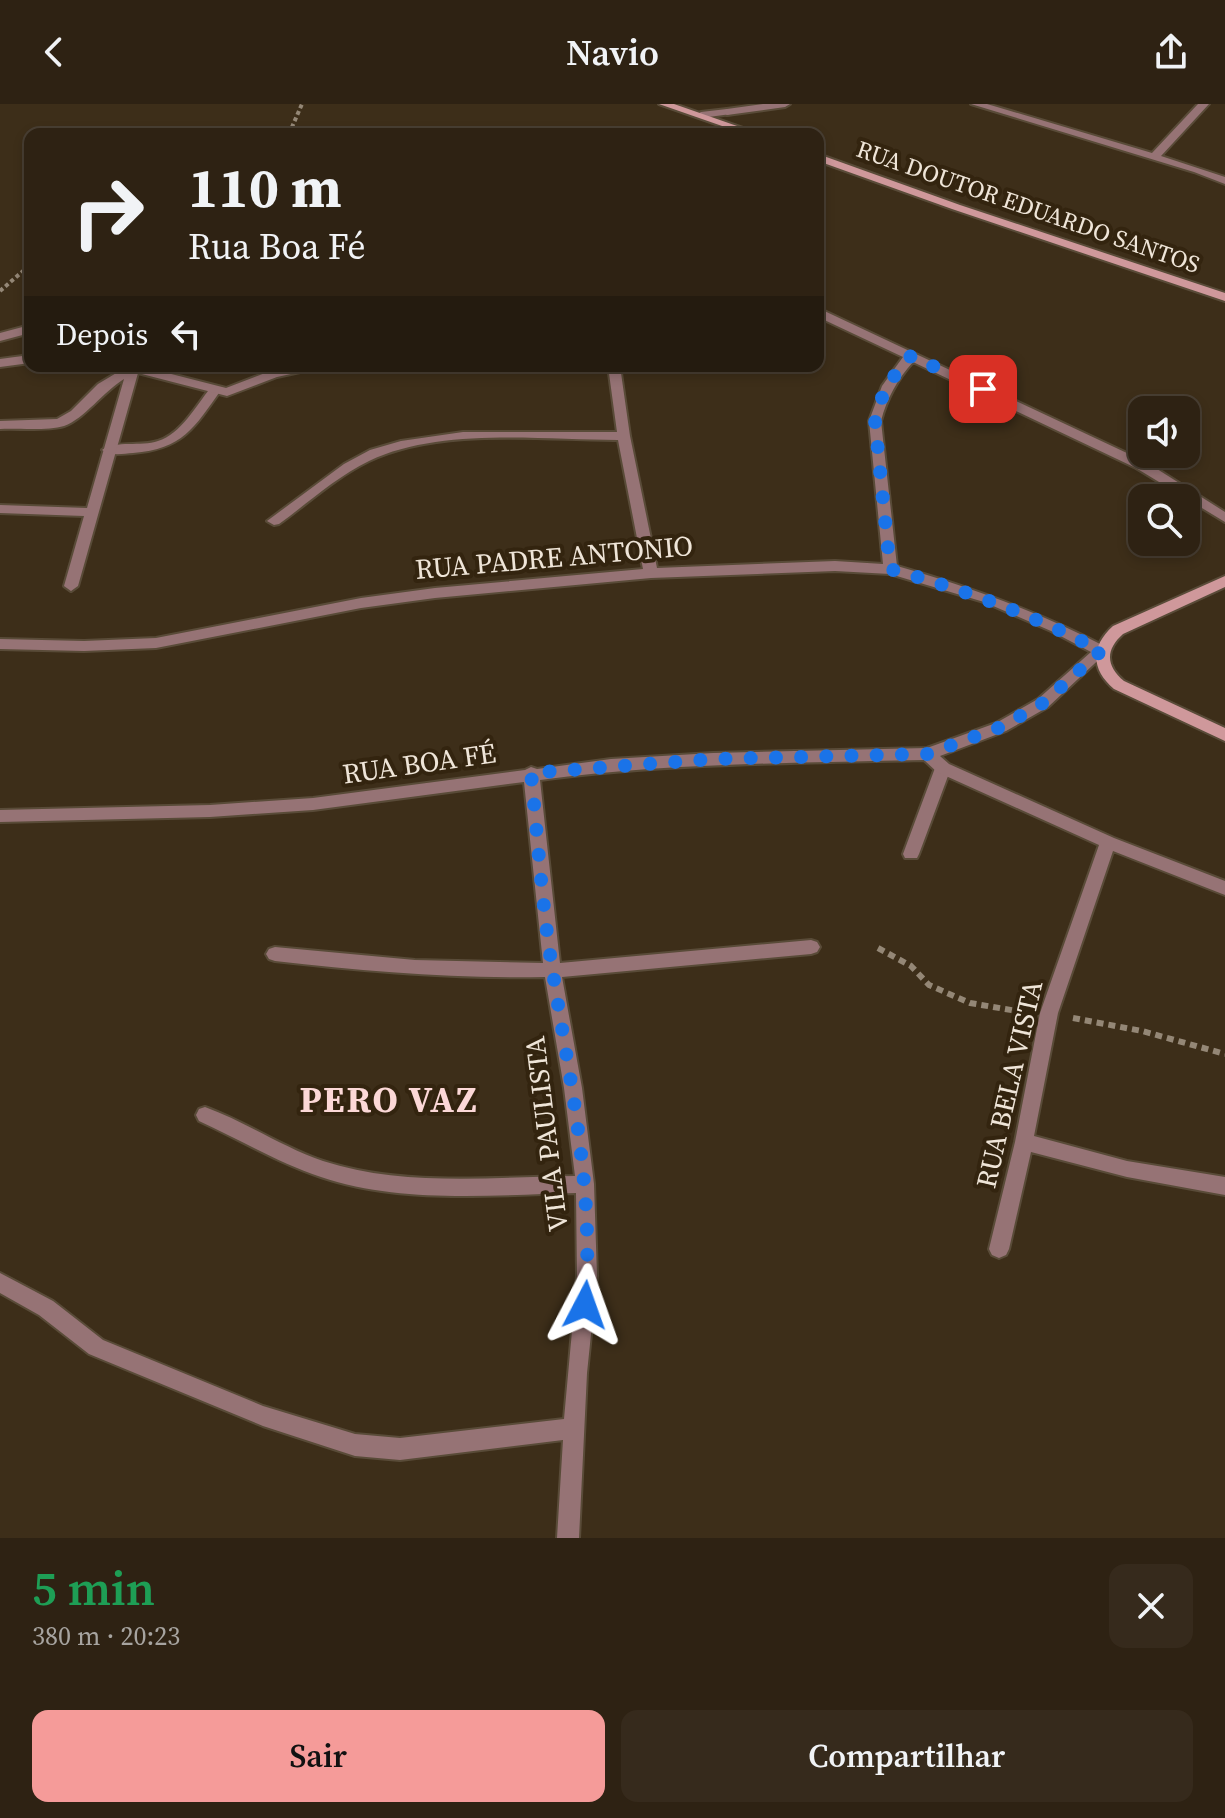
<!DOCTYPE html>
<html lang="pt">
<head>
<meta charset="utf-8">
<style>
	body { margin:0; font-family:"Source Serif 4",serif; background:#362a1c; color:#f1f3f6; height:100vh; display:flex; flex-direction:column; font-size:30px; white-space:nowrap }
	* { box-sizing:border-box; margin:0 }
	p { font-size:26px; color:#a7a4a0 }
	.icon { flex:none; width:44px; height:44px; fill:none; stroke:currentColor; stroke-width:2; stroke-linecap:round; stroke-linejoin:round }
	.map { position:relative; height:1434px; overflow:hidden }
	.side { display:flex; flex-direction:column; background:#2e2213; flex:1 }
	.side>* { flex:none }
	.top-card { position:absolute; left:24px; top:24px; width:800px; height:244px; border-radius:16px; box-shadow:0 4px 12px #0003,0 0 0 2px #493f33; background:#2e2213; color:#f1f3f6; overflow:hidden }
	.controls { position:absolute; left:1128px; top:292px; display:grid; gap:16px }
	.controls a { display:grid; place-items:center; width:72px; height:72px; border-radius:16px; background:#2e2213; box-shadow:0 4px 12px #0003,0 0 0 2px #493f33; font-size:40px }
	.pin { position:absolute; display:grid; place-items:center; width:68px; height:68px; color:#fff; margin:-34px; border-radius:16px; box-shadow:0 4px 12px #0006 }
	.me { position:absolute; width:88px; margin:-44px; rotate:4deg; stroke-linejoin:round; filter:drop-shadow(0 0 6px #0008) }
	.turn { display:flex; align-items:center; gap:28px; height:168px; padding:0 32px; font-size:36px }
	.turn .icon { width:104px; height:104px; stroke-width:2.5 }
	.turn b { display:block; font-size:56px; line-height:68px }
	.then { display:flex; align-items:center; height:76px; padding:0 32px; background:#0003; gap:16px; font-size:30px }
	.round { display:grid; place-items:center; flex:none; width:84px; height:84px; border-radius:16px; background:#362a1c }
	.summary { display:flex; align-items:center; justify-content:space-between; height:136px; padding:0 32px }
	h1 { font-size:48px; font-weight:600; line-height:60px; color:#1e9e55 }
	.action { display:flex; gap:16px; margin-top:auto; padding:16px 32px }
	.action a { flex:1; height:92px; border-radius:16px; background:#f59b99; color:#111; font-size:32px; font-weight:600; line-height:92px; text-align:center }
	.action a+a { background:#362a1c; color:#f1f3f6 }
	header { display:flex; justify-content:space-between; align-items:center; height:104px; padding:0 32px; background:#2e2213; font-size:36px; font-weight:600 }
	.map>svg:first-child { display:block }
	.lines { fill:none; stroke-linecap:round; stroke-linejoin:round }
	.lane-casing { stroke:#594b38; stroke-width:4 }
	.street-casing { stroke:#594b38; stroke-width:4 }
	.secondary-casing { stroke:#594b38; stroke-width:4 }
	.path-far1 { stroke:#948776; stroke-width:4; stroke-dasharray:4 3; stroke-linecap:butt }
	.path { stroke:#948776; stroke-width:6; stroke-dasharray:7 5; stroke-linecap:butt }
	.lane { fill:#967375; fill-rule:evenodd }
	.street { fill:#967375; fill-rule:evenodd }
	.secondary { fill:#cf989b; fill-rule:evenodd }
	.route { stroke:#1a73e8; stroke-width:14; stroke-dasharray:0 25.2 }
	.labels { text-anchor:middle; stroke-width:8; stroke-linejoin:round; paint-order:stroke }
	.far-street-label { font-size:24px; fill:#efe5d8; stroke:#33240f }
	.street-label { font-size:28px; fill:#efe5d8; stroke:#33240f }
	.district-label { font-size:36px; font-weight:bold; letter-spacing:2px; fill:#fcd8d7; stroke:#33240f }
</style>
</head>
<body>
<header><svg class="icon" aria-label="back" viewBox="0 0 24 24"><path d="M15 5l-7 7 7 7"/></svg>Navio<svg class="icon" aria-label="share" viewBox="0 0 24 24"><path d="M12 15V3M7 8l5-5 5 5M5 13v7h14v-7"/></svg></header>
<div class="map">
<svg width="1225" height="1434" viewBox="0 0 1225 1434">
	<rect width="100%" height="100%" fill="#3d2e19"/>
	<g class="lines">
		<g class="lane-casing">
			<path id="lane" d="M763,0H790L785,3L727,11L722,8L727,5Z
				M215,282L221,286C194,324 183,345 133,349C122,350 110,352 102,346C116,336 141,343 158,337C181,330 196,302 211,283Z
				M943,658L951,664L919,750L917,754H905L903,750L935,664Z"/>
		</g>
		<g class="street-casing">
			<path id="street" d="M971,0H987L1152,49L1198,0H1209L1161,52L1225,73V80L1194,68Z
				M727,5L731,6V10L701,14L696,11L701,8Z
				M818,204L1146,358L1225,408V418L1136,364L913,258C897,276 887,294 881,317L897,462C970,483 1039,508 1106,543L1108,547L1048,603L1006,627L940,652L949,660L1114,734L1225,777V791L1113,747L1058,909L1034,1032L1127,1057L1225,1073V1091L1127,1073L1031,1048L1009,1145L1006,1151L999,1154L992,1151L989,1145L1015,1038L1040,909L1099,741L937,668L924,656C796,659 667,659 540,676L560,859L811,836L817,838L820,843L817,848L811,850L562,873L582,984L594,1080L597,1172L587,1269L579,1434H557L563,1336L400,1356L355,1352L263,1322L89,1250L39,1211L0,1189V1169L53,1197L103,1236L263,1302L355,1330L400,1334L564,1315L577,1172L576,1089C492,1091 401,1100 321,1073C278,1059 239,1035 199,1017L196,1011L199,1005L205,1003C246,1018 282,1043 323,1057C402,1083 493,1073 575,1072L564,984L545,873C454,875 365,867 275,857L269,855L266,850L269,845L275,843L415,856L543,859L524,678L313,706L210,713L0,718V706L210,701L313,694L525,666L531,663L537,665L611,655L713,649L927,644L996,619L1038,595L1091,548L1051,527L984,498L890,470L835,467L651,474L435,494L361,504L156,544L84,547L0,545V535L84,537L156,534L361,494L435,484L643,465L618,336C542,336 440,323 369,357C336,373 308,399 279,420L274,421L267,417L344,360L370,346L401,337L463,328H617L608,262H620L630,332L657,464L835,457L883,460L869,317L882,282L903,253L818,213Z
				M30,221V229L0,237V229Z
				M30,251V259L0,263V255Z
				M119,262H140L226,284L273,266L293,262H316L314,265L277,273L227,292L138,269L78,482L71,487L64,482L84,412L0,409V401L87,404L124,275C104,287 84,315 64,322C48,327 17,324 0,325V317L57,315L71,307L98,280L123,265Z"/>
		</g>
		<g class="secondary-casing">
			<path id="secondary" d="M659,0H674L760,30H745Z
				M818,50L960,101L1225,189V197L952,105L818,57Z
				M1225,472V483L1123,530C1105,546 1106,562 1124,577L1225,624V637L1114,585C1091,565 1090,543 1113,522Z"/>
		</g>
		<path class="path-far1" d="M289,30L302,0
			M0,187L30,161"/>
		<path class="path" d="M878,844L911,862L929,881L970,899L1023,908
			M1073,914L1142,927L1225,950"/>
		<use href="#lane" class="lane"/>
		<use href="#street" class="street"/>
		<use href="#secondary" class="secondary"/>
	</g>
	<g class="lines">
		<path class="route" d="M585,1201C595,1089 570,979 553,869C542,803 538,736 531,669L713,655L928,650L1001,623L1043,599L1101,547C1034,511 964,486 890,465L875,317C881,288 892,273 911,252L983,285"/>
	</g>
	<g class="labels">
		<g class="far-street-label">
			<text transform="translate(1028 103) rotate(19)" y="8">RUA DOUTOR EDUARDO SANTOS</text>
		</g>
		<g class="street-label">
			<text transform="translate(554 453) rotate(-5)" y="10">RUA PADRE ANTONIO</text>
			<text transform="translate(419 659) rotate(-8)" y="10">RUA BOA FÉ</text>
			<text transform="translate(1009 980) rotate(-77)" y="10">RUA BELA VISTA</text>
			<text transform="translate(546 1030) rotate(-97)" y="10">VILA PAULISTA</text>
		</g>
		<g class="district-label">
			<text x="389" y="1008">PERO VAZ</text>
		</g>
	</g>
</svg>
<div class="controls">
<a><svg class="icon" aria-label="sound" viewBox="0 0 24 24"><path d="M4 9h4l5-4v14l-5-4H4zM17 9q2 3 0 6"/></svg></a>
<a><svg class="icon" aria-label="search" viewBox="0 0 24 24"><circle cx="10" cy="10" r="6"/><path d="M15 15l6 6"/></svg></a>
</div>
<div class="pin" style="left:983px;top:285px;background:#d93025"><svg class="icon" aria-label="arrive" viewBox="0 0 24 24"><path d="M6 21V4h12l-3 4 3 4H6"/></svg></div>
<svg class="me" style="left:585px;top:1201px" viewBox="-20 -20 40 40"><path d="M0-17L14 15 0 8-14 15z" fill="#1a73e8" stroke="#fff" stroke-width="4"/></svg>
<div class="top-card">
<div class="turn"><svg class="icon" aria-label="right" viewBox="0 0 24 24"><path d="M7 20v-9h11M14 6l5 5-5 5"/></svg><div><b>110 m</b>Rua Boa Fé</div></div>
<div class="then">Depois<svg class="icon" aria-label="left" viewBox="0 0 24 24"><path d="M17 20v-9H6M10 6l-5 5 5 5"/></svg></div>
</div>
</div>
<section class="side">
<div class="summary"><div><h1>5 min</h1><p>380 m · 20:23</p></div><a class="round"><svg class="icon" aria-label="close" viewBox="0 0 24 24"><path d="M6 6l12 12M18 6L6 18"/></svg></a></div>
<div class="action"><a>Sair</a><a>Compartilhar</a></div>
</section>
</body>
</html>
